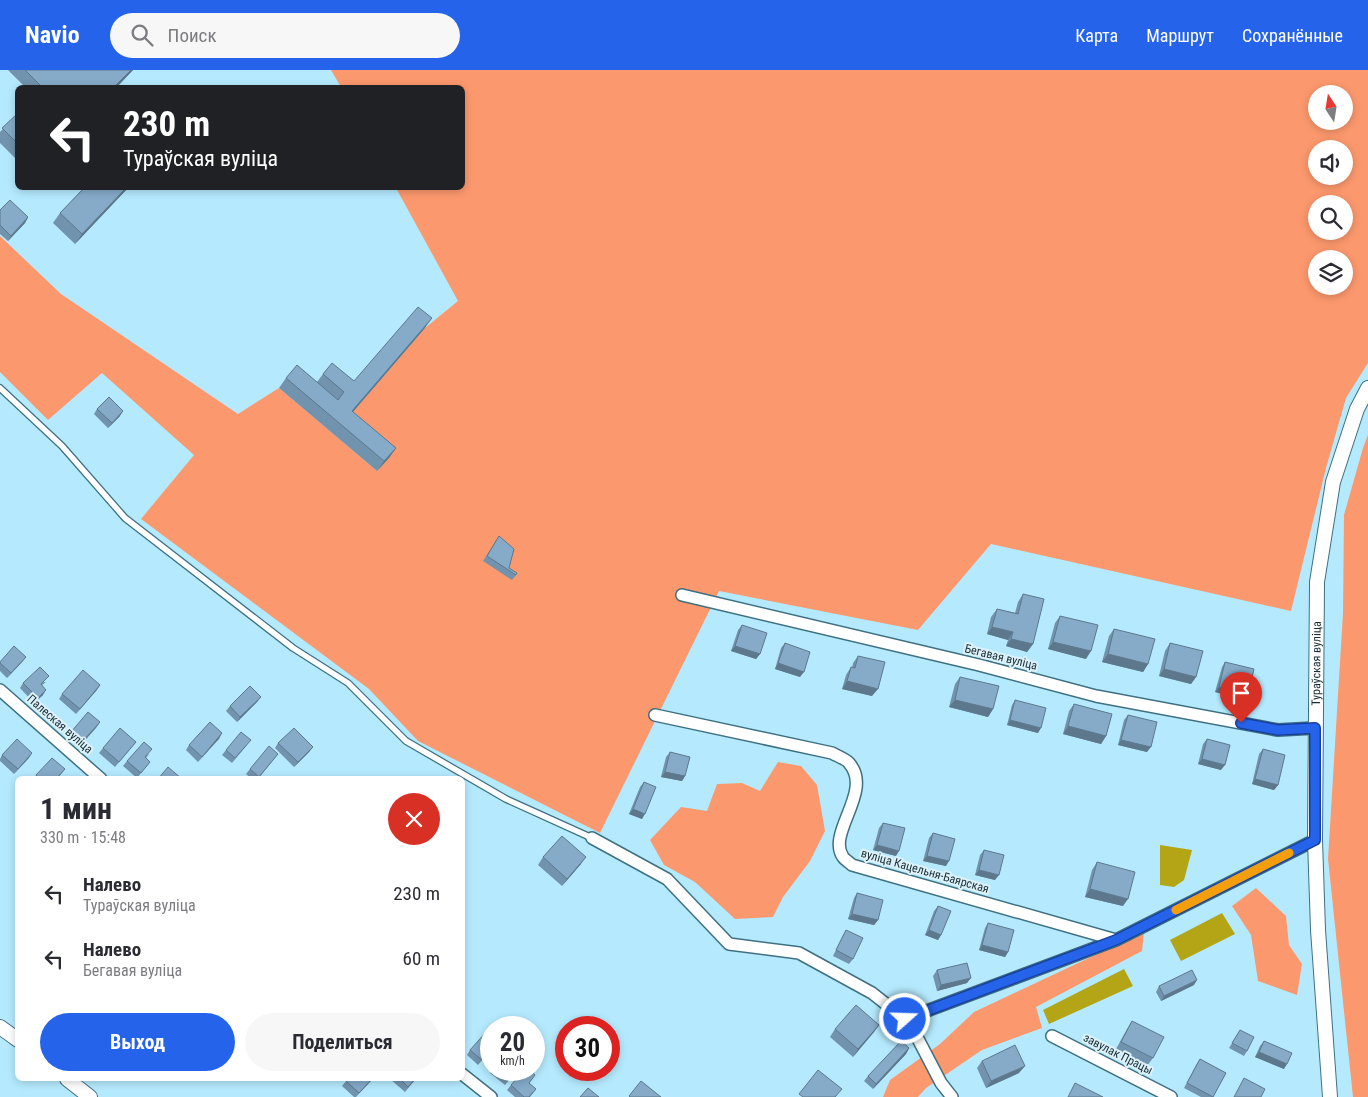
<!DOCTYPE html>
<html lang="ru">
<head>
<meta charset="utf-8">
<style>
	body { margin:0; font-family:"Roboto Condensed",sans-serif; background:#f7f7f7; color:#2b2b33; height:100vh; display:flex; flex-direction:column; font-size:19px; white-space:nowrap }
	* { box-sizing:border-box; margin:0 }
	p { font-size:16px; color:#7c7c81 }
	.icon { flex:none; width:28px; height:28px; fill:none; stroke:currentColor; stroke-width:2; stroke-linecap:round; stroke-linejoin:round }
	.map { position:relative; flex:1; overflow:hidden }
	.panel { position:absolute; left:15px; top:706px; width:450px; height:305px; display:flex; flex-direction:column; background:#fff; border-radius:8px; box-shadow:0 2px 8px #0003 }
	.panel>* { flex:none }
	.top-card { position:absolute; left:15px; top:15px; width:450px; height:105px; border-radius:8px; box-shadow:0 2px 8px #0003; background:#202124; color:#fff; overflow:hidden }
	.needle { width:32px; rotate:348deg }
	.fabs { position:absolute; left:1308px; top:15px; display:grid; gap:10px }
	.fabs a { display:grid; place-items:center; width:45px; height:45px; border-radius:50%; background:#fff; box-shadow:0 2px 8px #0003; font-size:25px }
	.speed { position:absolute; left:480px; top:946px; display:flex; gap:10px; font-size:25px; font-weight:700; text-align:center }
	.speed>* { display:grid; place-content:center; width:65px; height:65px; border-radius:50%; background:#fff; box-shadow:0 2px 8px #0003; line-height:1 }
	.speed small { font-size:12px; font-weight:400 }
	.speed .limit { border:8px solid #d22; background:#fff; color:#111 }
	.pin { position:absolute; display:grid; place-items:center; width:42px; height:42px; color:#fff; margin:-51px -21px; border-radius:50% 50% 50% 0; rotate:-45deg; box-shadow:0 0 5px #0007 }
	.pin .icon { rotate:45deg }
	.me { position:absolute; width:55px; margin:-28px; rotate:70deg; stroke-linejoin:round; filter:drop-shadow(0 0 4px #0008) }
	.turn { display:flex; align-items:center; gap:18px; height:105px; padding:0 25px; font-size:22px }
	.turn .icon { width:65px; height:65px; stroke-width:2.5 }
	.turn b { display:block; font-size:35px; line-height:42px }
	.round { display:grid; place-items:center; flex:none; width:52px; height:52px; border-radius:26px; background:#f7f7f7 }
	.head { display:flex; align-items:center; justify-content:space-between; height:85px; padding:0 25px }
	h1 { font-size:30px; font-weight:700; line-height:38px }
	.button { display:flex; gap:10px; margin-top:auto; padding:10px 25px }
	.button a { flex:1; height:58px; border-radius:30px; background:#2563eb; color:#fff; font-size:20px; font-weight:700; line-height:58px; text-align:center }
	.button a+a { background:#f7f7f7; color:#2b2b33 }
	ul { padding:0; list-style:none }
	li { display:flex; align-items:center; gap:15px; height:65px; padding:0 25px }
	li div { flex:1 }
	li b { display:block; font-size:19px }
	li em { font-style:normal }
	header { display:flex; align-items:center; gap:30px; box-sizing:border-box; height:70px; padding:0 25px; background:#2563eb; color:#fff }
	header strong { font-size:24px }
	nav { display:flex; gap:28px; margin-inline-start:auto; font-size:18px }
	.search { width:350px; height:45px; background:#f7f7f7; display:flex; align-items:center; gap:12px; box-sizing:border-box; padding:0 18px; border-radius:28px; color:#7c7c81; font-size:19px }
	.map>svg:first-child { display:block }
	.green { fill:#fc986d; fill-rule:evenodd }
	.water { fill:#b3a516 }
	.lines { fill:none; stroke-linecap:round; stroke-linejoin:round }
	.service-casing { stroke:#3e7082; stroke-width:8 }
	.minor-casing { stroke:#3e7082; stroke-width:14 }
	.tertiary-casing { stroke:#3e7082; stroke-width:16 }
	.service { stroke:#fff; stroke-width:5.5 }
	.minor { stroke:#fff; stroke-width:11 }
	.tertiary { stroke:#fff; stroke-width:14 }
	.wall { fill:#7293ad }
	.shaded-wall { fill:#5d788d }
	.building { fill:#85abc9; stroke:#5d788d }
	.route-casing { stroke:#184099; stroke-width:12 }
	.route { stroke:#2563eb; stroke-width:9 }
	.slow { stroke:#f59e0b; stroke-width:9 }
	.labels { text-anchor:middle; stroke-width:4; stroke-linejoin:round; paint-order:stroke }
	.street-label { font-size:12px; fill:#182d34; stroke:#ddf2fa }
</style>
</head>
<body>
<header>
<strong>Navio</strong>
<div class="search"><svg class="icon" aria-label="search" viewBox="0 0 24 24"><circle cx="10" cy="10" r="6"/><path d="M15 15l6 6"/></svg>Поиск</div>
<nav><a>Карта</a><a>Маршрут</a><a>Сохранённые</a></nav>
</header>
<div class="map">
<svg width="1368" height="1027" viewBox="0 0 1368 1027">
	<rect width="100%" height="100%" fill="#b5eafe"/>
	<path class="green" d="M331,0H1368V293L1346,328L1326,398L1291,541L991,474L918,560L719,521L600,763L418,671L369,619L141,449L194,385L102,303L48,350L0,302V166L61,224L238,344L279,318L377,401L388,388L345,351L425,258L458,231L396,118H462V18L341,17ZM1316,24H1344V51H1316ZM1316,79H1344V106H1316ZM1316,134H1344V161H1316ZM1316,189H1344V216H1316Z
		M1368,365V1027H1353L1328,789L1343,543L1344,445L1363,378Z
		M778,692L801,696L817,715L825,761L810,791L783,827L773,847L735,849L695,812L664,795L650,770L681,737L707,741L717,714L742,713L760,721Z
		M1256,818L1286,846L1289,875L1302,894L1297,925L1258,911L1251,865L1232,836Z
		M1144,862L1142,881L1036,937L1042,958L982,980L926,1018L918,1027H883L890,1010L940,974L974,942Z"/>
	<path class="water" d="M1160,775L1192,780L1184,810L1174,817L1160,815Z
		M1222,843L1235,864L1181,891L1170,870Z
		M1124,899L1133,916L1049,954L1043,940Z"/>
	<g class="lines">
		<g class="service-casing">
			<path id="service" d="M0,318L62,376L125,448L293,578L348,613L406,671L506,729L592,768"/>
		</g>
		<g class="minor-casing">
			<path id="minor" d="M682,525L979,595L1096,626L1278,660L1315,658
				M0,620L101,709
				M655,645L832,683C837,686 846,689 849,693C874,721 826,763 843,787C845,790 849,792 852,795L1116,870
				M592,768L667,809L729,874L799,883L872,923L905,949L917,967L941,1013L952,1027
				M905,949L1116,870L1315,770
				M1052,966L1171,1027
				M462,1004L491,1027"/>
		</g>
		<g class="tertiary-casing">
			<g id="tertiary">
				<path d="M0,957L18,970"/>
				<path d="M67,1009L90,1027"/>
				<path id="s1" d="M1330,1027L1318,860L1315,770L1317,512L1333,412L1357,339L1368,318"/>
			</g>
		</g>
		<use href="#service" class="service"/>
		<use href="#minor" class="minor"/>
		<use href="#tertiary" class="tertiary"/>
	</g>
	<path class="wall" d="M8,0H133L116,18H26Z
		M18,43V91L0,73V62Z
		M84,118H128L75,174L53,153L60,143Z
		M0,140L28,147L25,153L8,171L0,164Z
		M425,258L353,342L396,378L389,388L377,401L279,318L286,308L317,312L323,304L354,311Z
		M97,339L120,346L108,358L94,344Z
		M499,466L509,498L516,505L512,510L483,491Z
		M1023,524L1033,574L1027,582L1006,576L1008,570L987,564L991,547L997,539L1015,543L1018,532Z
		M1060,546L1086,589L1048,579L1055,553Z
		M742,555L760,584L756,589L731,581L738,560Z
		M1114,559L1148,594L1143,602L1102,592L1109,566Z
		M785,573L800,607L775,599L781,578Z
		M1170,573L1196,607L1191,614L1159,606L1165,581Z
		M858,586L872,626L842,619L846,605L851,597L852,598L853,593Z
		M26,587L22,592L7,608L0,601V592Z
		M1225,592L1244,629L1215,622L1222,597Z
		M960,607L993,639L988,647L949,637L955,614Z
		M46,612L42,615L43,625L34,633L20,618L23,613Z
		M100,615L76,644L59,629L62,624Z
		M261,627L257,632L237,652L226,641L230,636Z
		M1015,630L1038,663L1007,655L1012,635Z
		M1074,634L1106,666L1101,674L1063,664L1069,641Z
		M1128,645L1147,682L1118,675L1124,650Z
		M100,652L79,677L67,667L71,662Z
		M222,663L198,692L186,680L189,675Z
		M1207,669L1221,700L1198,694L1203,674Z
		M136,672L115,697L99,683L103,678Z
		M278,673L313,677L309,682L294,697L275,678Z
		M247,675L232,693L222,685L226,680Z
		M1263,679L1278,715L1274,720L1252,714L1259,684Z
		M670,682L685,706L682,711L661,707L666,687Z
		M32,683L14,704L0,691V689L2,685Z
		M149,684L146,688L150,692L137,708L123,696L127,691Z
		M278,684L258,709H252L246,704L250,699Z
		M65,699L57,709H34L36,705Z
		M644,712L642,749L629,744L640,717Z
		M883,753L896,786L873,780L879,758Z
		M933,763L946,796L923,791L929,768Z
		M984,780L995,810L975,805L980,785Z
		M543,787L581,794L562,816L538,795Z
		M1097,792L1123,836L1085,827L1092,800Z
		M857,823L878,850L874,855L848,849L854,828Z
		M938,836L941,865L938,870L925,865L934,841Z
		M988,853L1008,882L1005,887L979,880L985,858Z
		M846,860L853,889L849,894L833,886L843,865Z
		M937,900L967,913L937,921L933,906Z
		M1194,915L1161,931L1156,922L1159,916Z
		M1132,951L1153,988L1147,996L1116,979L1127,959Z
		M879,955L874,962L853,987L830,967L835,959Z
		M1240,960L1247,981L1244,986L1229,978Z
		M491,964V980L478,995L467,985L470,980Z
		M1264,971L1284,999L1255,987L1260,976Z
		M909,978L906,984L873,1019L864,1011L868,1006Z
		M1200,989L1226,1003L1213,1027H1201L1184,1018L1196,995Z
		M982,991L1019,1003L986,1018L977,998Z
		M492,1000H510V1009L505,1015L490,1003Z
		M348,1009H373L356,1027H354L342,1016Z
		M390,1009H416L405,1022Z
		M529,1013L536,1019L530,1027H515L507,1020L511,1015Z"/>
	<path class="shaded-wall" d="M131,0H133L116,18H113Z
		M126,118H128L75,174L82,164Z
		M28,147L25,153L8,171L11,166Z
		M432,248L425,258L345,351L352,341Z
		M123,341L120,346L108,358L112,353Z
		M396,378L389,388L377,401L384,391Z
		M992,557L1013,562L1008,570L987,564Z
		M1011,569L1033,574L1027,582L1006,576Z
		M1053,572L1091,581L1086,589L1048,579Z
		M735,576L760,584L756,589L731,581Z
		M1108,584L1148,594L1143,602L1102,592Z
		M26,587L22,592L7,608L11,603Z
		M778,593L804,602L800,607L775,599Z
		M1164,599L1196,607L1191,614L1159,606Z
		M847,611L878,619L872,626L842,619Z
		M100,615L97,620L76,644L80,639Z
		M1219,617L1248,624L1244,629L1215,622Z
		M46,620L43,625L34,633L38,628Z
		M261,627L257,632L237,652L240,647Z
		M955,630L993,639L988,647L949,637Z
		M1010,650L1041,658L1038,663L1007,655Z
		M100,652L96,658L79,677L82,672Z
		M1068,656L1106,666L1101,674L1063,664Z
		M222,663L219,669L198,692L202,687Z
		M1121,670L1151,677L1147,682L1118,675Z
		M313,677L309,682L294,697L298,692Z
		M32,683L29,688L14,704L18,699Z
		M1202,689L1225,695L1221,700L1198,694Z
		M665,702L685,706L682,711L661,707Z
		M1255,709L1278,715L1274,720L1252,714Z
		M633,739L645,744L642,749L629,744Z
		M877,775L899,781L896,786L873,780Z
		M927,786L949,791L946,796L923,791Z
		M586,787L581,794L562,816L567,809Z
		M979,800L999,805L995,810L975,805Z
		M1090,819L1128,829L1123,836L1085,827Z
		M852,844L878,850L874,855L848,849Z
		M929,860L941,865L938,870L925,865Z
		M982,875L1008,882L1005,887L979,880Z
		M971,908L967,913L937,921L941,915Z
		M1197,910L1194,915L1161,931L1164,926Z
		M879,955L874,962L853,987L858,979Z
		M909,978L906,984L873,1019L876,1014Z
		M1259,982L1287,994L1284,999L1255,987Z
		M1025,996L1019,1003L986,1018L991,1011Z"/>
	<path class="building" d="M25,0H131L113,18H43Z
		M180,15L183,18H178Z
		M18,43V74L2,58Z
		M84,118H126L82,164L60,143Z
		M10,130L28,147L11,166L0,155V140Z
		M418,237L432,248L352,341L396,378L384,391L286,308L297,295L338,330L344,322L323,304L332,293L354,311Z
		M109,327L123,341L112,353L97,339Z
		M499,466L514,479L509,498L517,503L516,505L487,486Z
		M1023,524L1044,529L1033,574L1011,569L1013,562L992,557L997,539L1018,544Z
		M1060,546L1098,555L1091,581L1053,572Z
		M742,555L767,563L760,584L735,576Z
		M1114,559L1155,569L1148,594L1108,584Z
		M785,573L810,582L804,602L778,593Z
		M1170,573L1203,581L1196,607L1164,599Z
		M14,576L26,587L11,603L0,593V592Z
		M858,586L885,592L878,619L847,611L851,597L855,598Z
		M1225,592L1254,599L1248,624L1219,617Z
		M40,597L49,606L41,614L46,620L38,628L23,613Z
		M83,600L100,615L80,639L62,624Z
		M960,607L999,616L993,639L955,630Z
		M250,616L261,627L240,647L230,636Z
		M1015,630L1046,638L1041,658L1010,650Z
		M1074,634L1112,644L1106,666L1068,656Z
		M88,642L100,652L82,672L71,662Z
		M1128,645L1157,652L1151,677L1121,670Z
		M210,652L222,663L202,687L189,675Z
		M120,658L136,672L119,692L103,678Z
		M294,658L313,677L298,692L278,673Z
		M241,662L251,670L235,688L226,680Z
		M17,669L32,683L18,699L2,685Z
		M1207,669L1230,675L1225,695L1202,689Z
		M144,672L152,679L145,687L150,692L141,703L127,691Z
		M269,676L278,684L259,707L250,699Z
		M1263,679L1285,685L1278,715L1255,709Z
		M670,682L690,687L685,706L665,702Z
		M52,688L65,699L56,709H40L36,705Z
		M168,697L182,709H158Z
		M644,712L656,717L645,744L633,739Z
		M883,753L905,758L899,781L877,775Z
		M933,763L955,769L949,791L927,786Z
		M562,766L586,787L567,809L543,787Z
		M984,780L1004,785L999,805L979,800Z
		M1097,792L1135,802L1128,829L1090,819Z
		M857,823L883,830L878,850L852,844Z
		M938,836L951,841L941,865L929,860Z
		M988,853L1014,860L1008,882L982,875Z
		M846,860L863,868L853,889L836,880Z
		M967,893L971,908L941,915L937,900Z
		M1192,900L1197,910L1164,926L1159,916Z
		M856,935L879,955L858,979L835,959Z
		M1132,951L1164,967L1153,988L1121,972Z
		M1240,960L1254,967L1247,981L1232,973Z
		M487,961L491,964V979L482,990L470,980Z
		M901,971L909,978L876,1014L868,1006Z
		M1264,971L1292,983L1287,994L1259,982Z
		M1015,975L1025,996L991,1011L982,991Z
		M1200,989L1226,1003L1213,1027L1187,1013Z
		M496,1000H510L514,1004L508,1010Z
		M524,1000H529L535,1005L529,1013L536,1019L529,1027H524L511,1015Z
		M818,1000L842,1019L835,1027H803L799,1024Z
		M1244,1008L1265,1019L1261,1027H1234Z
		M348,1009H372L359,1023L346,1011Z
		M400,1009H415L408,1017Z
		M641,1011L661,1027H630L629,1026Z
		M1075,1013L1103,1027H1068Z
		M588,1018L599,1027H580Z"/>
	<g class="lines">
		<g class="route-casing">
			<path id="route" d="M905,949L1116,870L1315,770V658L1278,660L1241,653"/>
		</g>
		<use href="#route" class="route"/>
		<path class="slow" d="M1176,840L1289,783"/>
	</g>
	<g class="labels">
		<g class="street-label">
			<text transform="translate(1001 587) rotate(14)" y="4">Бегавая вуліца</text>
			<text dy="4" stroke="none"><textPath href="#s1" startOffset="434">Тураўская вуліца</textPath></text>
			<text transform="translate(60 654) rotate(41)" y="4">Палеская вуліца</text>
			<text transform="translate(925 801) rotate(16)" y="4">вуліца Кацельня-Баярская</text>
			<text transform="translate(1118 984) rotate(27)" y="4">завулак Працы</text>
		</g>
	</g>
</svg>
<div class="fabs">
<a><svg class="needle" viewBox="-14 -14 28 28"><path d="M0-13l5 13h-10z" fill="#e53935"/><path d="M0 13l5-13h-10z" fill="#7c7c81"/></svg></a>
<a><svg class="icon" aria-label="sound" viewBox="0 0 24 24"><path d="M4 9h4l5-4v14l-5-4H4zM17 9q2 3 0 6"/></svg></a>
<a><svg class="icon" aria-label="search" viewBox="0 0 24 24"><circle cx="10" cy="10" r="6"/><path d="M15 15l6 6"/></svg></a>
<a><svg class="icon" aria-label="layers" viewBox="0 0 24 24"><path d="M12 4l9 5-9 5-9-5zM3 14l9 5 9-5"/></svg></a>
</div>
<div class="speed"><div>20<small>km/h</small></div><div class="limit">30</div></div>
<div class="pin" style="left:1241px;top:653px;background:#d93025"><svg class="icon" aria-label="arrive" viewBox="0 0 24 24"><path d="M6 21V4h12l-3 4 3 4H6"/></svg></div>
<svg class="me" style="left:905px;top:949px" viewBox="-20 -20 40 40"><circle r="17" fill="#2563eb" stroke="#fff" stroke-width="3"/><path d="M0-11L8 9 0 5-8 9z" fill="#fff"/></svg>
<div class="top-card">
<div class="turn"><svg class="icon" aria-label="left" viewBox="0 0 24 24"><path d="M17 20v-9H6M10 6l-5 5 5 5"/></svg><div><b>230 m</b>Тураўская вуліца</div></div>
</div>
<section class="panel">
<div class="head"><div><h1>1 мин</h1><p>330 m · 15:48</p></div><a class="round" style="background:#d93025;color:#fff"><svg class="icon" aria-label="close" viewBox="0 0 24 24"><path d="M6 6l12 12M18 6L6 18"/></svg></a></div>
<ul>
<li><svg class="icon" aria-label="left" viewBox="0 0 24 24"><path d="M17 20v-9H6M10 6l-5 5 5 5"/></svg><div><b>Налево</b><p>Тураўская вуліца</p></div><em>230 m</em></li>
<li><svg class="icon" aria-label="left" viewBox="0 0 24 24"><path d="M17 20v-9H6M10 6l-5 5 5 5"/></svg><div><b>Налево</b><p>Бегавая вуліца</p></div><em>60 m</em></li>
</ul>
<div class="button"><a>Выход</a><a>Поделиться</a></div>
</section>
</div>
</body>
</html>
